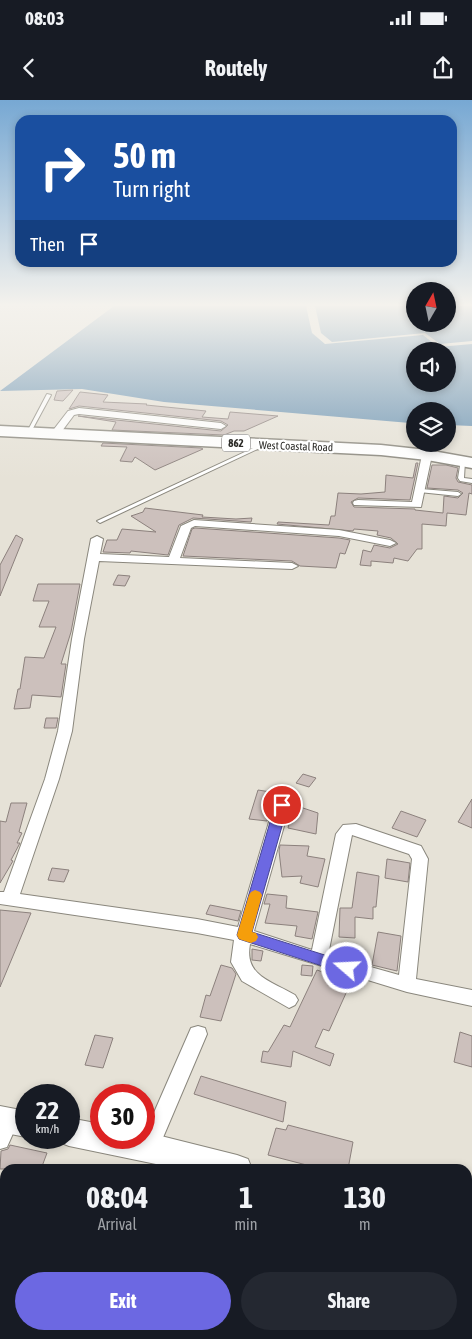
<!DOCTYPE html>
<html lang="en">
<head>
<meta charset="utf-8">
<style>
	body { margin:0; font-family:"Asap Condensed",sans-serif; background:#242831; color:#f1f3f6; height:100vh; display:flex; flex-direction:column; font-size:19px; white-space:nowrap }
	* { box-sizing:border-box; margin:0 }
	p { font-size:16px; color:#9ea1a6 }
	.icon { flex:none; width:28px; height:28px; fill:none; stroke:currentColor; stroke-width:2; stroke-linecap:round; stroke-linejoin:round }
	.map { position:relative; flex:1; overflow:hidden }
	.sheet { position:absolute; left:0px; top:1064px; width:472px; height:176px; display:flex; flex-direction:column; background:#171b24; border-radius:15px 15px 0 0; box-shadow:0 2px 8px #0003 }
	.sheet>* { flex:none }
	.banner { position:absolute; left:15px; top:15px; width:442px; height:152px; border-radius:15px; box-shadow:0 2px 8px #0003; background:#1a4fa0; color:#fff; overflow:hidden }
	.needle { width:32px; rotate:9deg }
	.buttons { position:absolute; left:406px; top:182px; display:grid; gap:10px }
	.buttons a { display:grid; place-items:center; width:50px; height:50px; border-radius:50%; background:#171b24; box-shadow:0 2px 8px #0003; font-size:25px }
	.speed { position:absolute; left:15px; top:984px; display:flex; gap:10px; font-size:25px; font-weight:700; text-align:center }
	.speed>* { display:grid; place-content:center; width:65px; height:65px; border-radius:50%; background:#171b24; box-shadow:0 2px 8px #0003; line-height:1 }
	.speed small { font-size:12px; font-weight:400 }
	.speed .limit { border:8px solid #d22; background:#fff; color:#111 }
	.pin { position:absolute; display:grid; place-items:center; width:42px; height:42px; color:#fff; margin:-21px; border:2px solid #fff; border-radius:50%; box-shadow:0 1px 5px #0007 }
	.me { position:absolute; width:55px; margin:-28px; rotate:289deg; stroke-linejoin:round; filter:drop-shadow(0 0 4px #0008) }
	.turn { display:flex; align-items:center; gap:18px; height:105px; padding:0 15px; font-size:22px }
	.turn .icon { width:65px; height:65px; stroke-width:2.5 }
	.turn b { display:block; font-size:35px; line-height:42px }
	.then { display:flex; align-items:center; height:48px; padding:0 15px; background:#0003; gap:10px; font-size:19px }
	.eta { display:flex; justify-content:space-evenly; align-items:center; height:85px; text-align:center }
	.eta b { font-size:30px; font-weight:700; line-height:35px }
	.action { display:flex; gap:10px; margin-top:auto; padding:10px 15px }
	.action a { flex:1; height:58px; border-radius:30px; background:#6c68e2; color:#fff; font-size:20px; font-weight:700; line-height:58px; text-align:center }
	.action a+a { background:#242831; color:#f1f3f6 }
	.status { display:flex; justify-content:space-between; align-items:center; height:35px; padding:0 25px; background:#171b24; direction:ltr }
	.status svg { height:14px; fill:currentColor }
	header { display:flex; justify-content:space-between; align-items:center; height:65px; padding:0 15px; background:#171b24; font-size:22px; font-weight:700 }
	.map>svg:first-child { display:block }
	.water { fill:#6e95b3; fill-rule:evenodd }
	.building { fill:#ccc0bc; stroke:#8c817d }
	.lines { fill:none; stroke-linecap:round; stroke-linejoin:round }
	.lane-casing { stroke:#8a877d; stroke-width:2 }
	.street-casing { stroke:#8a877d; stroke-width:2 }
	.secondary-casing { stroke:#8a877d; stroke-width:2 }
	.primary-casing { stroke:#8a877d; stroke-width:3 }
	.lane { fill:#fff; fill-rule:evenodd }
	.street { fill:#fff; fill-rule:evenodd }
	.secondary { fill:#fff; fill-rule:evenodd }
	.primary { fill:#fff; fill-rule:evenodd }
	.route { fill:#6c68e2; stroke:#464493 }
	.slow { fill:#f59e0b }
	.labels { text-anchor:middle; stroke-width:4.5; stroke-linejoin:round; paint-order:stroke }
	.shield { fill:#fff; stroke:#6c6b68; stroke-width:1 }
	.shield-label { font-size:11px; font-weight:bold; fill:#2d2c28 }
	.far-street-label { font-size:11px; fill:#2d2c28; stroke:#fff }
</style>
</head>
<body>
<div class="status"><b>08:03</b><svg viewBox="0 0 49 12"><path d="M0 12V9h3v3zM5 12V6h3v6zM10 12V3h3v9zM15 12V0h3v12zM26 1h20v11H26zM47 4h2v5h-2z"/></svg></div>
<header><svg class="icon" aria-label="back" viewBox="0 0 24 24"><path d="M15 5l-7 7 7 7"/></svg>Routely<svg class="icon" aria-label="share" viewBox="0 0 24 24"><path d="M12 15V3M7 8l5-5 5 5M5 13v7h14v-7"/></svg></header>
<div class="map">
<svg width="472" height="1239" viewBox="0 0 472 1239">
	<rect width="100%" height="100%" fill="#e6e2d7"/>
	<path class="water" d="M114,206H306L312,233L325,244L423,235L438,247L472,244V326L448,325V311H415V323H410L164,302L82,289L0,291ZM415,251H448V284H415Z
		M315,206H415V224H448V206H472V241L440,244L425,233L332,242L321,233Z"/>
	<path class="building" d="M73,290L63,301L54,300L57,291Z
		M80,292L108,295L103,302L147,304L146,305L206,311L202,317L228,319L230,312L278,316L244,331H234L224,335L112,330L116,322L78,316L221,331L228,325L221,321L79,306L69,309Z
		M103,343L201,348L203,349L155,370L135,357L132,362L120,361L127,347L101,346Z
		M416,363H418L410,400L358,398L351,402L354,407L415,409V410L443,413L444,396L458,398L463,393L458,390L427,388L432,365H446L458,368L456,378L458,382L472,385V394L469,393L466,415L447,413L446,426L422,424V449H417L408,461L394,458L393,463L371,461V466L360,465L363,450L371,452L374,445L390,448L398,444L391,438L377,435L378,431L354,429L353,431L277,424L278,422L329,425L331,416H335L338,393L361,394L385,392L386,375L413,378Z
		M145,408L203,415L202,417L236,419L252,418L251,422L193,418L179,425L168,455L131,451L130,453L103,452L107,440H117L122,429L156,432L131,416L143,412Z
		M195,428L339,438L350,440L345,454L340,453L336,468L300,466L292,461L183,456L192,429Z
		M16,435L23,439L0,496V465Z
		M118,475L130,476L125,486L113,485Z
		M38,484H80L71,532L61,564H66L61,597L32,595L30,608L14,609L18,589H20L25,557L44,558L56,527H39L49,501H33Z
		M46,618H58L56,628H44Z
		M303,674L316,678L309,687L296,683Z
		M258,690L277,693L267,721L249,719Z
		M472,699V728L458,722Z
		M11,703H27L19,732L22,733L17,743H20L11,760L13,761L0,783V721L6,722Z
		M294,705L318,713L316,734L288,728Z
		M401,711L426,720L417,737L392,728Z
		M280,745L309,746L307,756L325,759L318,787L300,783L302,776L282,777L279,751Z
		M387,759L410,763L408,782L385,778Z
		M52,768L69,770L64,782L48,780Z
		M357,772L379,776L376,807H373V819L355,817V838L339,837L340,808H352Z
		M267,794L287,796L286,808L318,812L312,839L295,836L297,826L265,823L270,804H264Z
		M210,805L241,811L238,821L206,814Z
		M0,810L31,813L0,887Z
		M378,832L401,836L397,871L372,865Z
		M252,849L263,851L261,861L252,860Z
		M221,865L232,868L236,874L221,921L200,917L206,895L210,896Z
		M302,865L313,866L312,876L301,875Z
		M317,870L351,882L329,931L323,929L315,947L334,954L330,966L293,951L291,967L261,962L263,951L268,952L284,925L290,927Z
		M460,932L472,936V967L454,962Z
		M95,935L113,938L103,968L85,965Z
		M201,976L286,1002L283,1022L194,994Z
		M288,1025L353,1042L348,1069H322L268,1055L276,1028L286,1030Z
		M10,1045L47,1053L41,1069H0L1,1051L8,1049Z"/>
	<g class="lines">
		<g class="lane-casing">
			<path id="lane" d="M47,294L51,295L31,332L27,333V332Z
				M262,344L266,345L102,422L100,423L97,421Z
				M461,360L465,361L464,378L472,379V383L460,381L458,378Z
				M421,389L458,392L461,394L458,396L419,392L418,391Z
				M468,1157L472,1159V1173L468,1170Z"/>
		</g>
		<g class="street-casing">
			<path id="street" d="M79,308L221,323L226,326L221,329L79,314L74,315L59,335H53L51,333L68,311Z
				M427,352L432,355L421,407L354,405L353,403L354,401L358,400L412,402L422,355Z
				M194,420L339,430L390,440L396,443L390,446L339,436L195,426L191,428L180,458L292,463L298,466L292,469L99,461L84,539L72,631L59,679L20,794L197,819L238,827L274,705L277,701L282,700L287,701L290,705L254,831L312,850L336,734L343,725L356,724L421,746L428,759L416,879L472,890V906L407,892L250,844C244,876 271,881 295,895L298,900L295,905L289,908L242,881L231,862L234,840L197,833L0,804V792H4L45,679L58,631L72,539L91,439L97,436L103,439L100,454L169,457L181,426ZM352,735L409,754L412,759L399,875L328,855Z
				M198,926L205,928L207,934L156,1054L149,1057L142,1054L139,1047L142,1040L191,928Z
				M9,1011L16,1013L19,1020L7,1047L0,1049V1018L2,1013Z
				M420,1235H444L443,1239H419Z"/>
		</g>
		<g class="secondary-casing">
			<path id="secondary" d="M0,1006L26,1011V1037L0,1032Z
				M69,1018L101,1024V1038H144V1032L149,1033L237,1055L248,1059L252,1069H180L69,1046L59,1042L57,1038H69Z
				M468,1106L472,1108V1140L468,1138Z"/>
		</g>
		<g class="primary-casing">
			<path id="primary" d="M0,326L381,345L427,350L472,358V368L427,360L381,355L0,336Z"/>
		</g>
		<use href="#lane" class="lane"/>
		<use href="#street" class="street"/>
		<use href="#secondary" class="secondary"/>
		<use href="#primary" class="primary"/>
	</g>
	<linearGradient id="sky" x2="0" y2="1"><stop stop-color="#77a8d3"/><stop offset="0.54" stop-color="#f4f2ed"/><stop offset="1" stop-color="#f4f2ed" stop-opacity="0"/></linearGradient>
	<rect width="472" height="379" fill="url(#sky)"/>
	<path class="route" d="M282,700L288,705L252,832L353,864L355,868L353,873L347,874L239,839L237,835L275,705Z"/>
	<path class="slow" d="M255,790L260,792L262,795L252,832L256,833L258,837L256,841L251,843L239,839L237,835L249,795L251,792Z"/>
	<g class="labels">
		<rect class="shield" x="222" y="334.5" width="28" height="17" rx="4"/>
		<g class="shield-label">
			<text x="236" y="347">862</text>
		</g>
		<g class="far-street-label">
			<text transform="translate(296 346) rotate(2)" y="4">West Coastal Road</text>
		</g>
	</g>
</svg>
<div class="buttons">
<a><svg class="needle" viewBox="-14 -14 28 28"><path d="M0-13l5 13h-10z" fill="#e53935"/><path d="M0 13l5-13h-10z" fill="#9ea1a6"/></svg></a>
<a><svg class="icon" aria-label="sound" viewBox="0 0 24 24"><path d="M4 9h4l5-4v14l-5-4H4zM17 9q2 3 0 6"/></svg></a>
<a><svg class="icon" aria-label="layers" viewBox="0 0 24 24"><path d="M12 4l9 5-9 5-9-5zM3 14l9 5 9-5"/></svg></a>
</div>
<div class="speed"><div>22<small>km/h</small></div><div class="limit">30</div></div>
<div class="pin" style="left:282px;top:705px;background:#d93025"><svg class="icon" aria-label="arrive" viewBox="0 0 24 24"><path d="M6 21V4h12l-3 4 3 4H6"/></svg></div>
<svg class="me" style="left:347px;top:868px" viewBox="-20 -20 40 40"><circle r="17" fill="#6c68e2" stroke="#fff" stroke-width="3"/><path d="M0-11L8 9 0 5-8 9z" fill="#fff"/></svg>
<div class="banner">
<div class="turn"><svg class="icon" aria-label="right" viewBox="0 0 24 24"><path d="M7 20v-9h11M14 6l5 5-5 5"/></svg><div><b>50 m</b>Turn right</div></div>
<div class="then">Then<svg class="icon" aria-label="arrive" viewBox="0 0 24 24"><path d="M6 21V4h12l-3 4 3 4H6"/></svg></div>
</div>
<section class="sheet">
<div class="eta">
<div><b>08:04</b><p>Arrival</p></div>
<div><b>1</b><p>min</p></div>
<div><b>130</b><p>m</p></div>
</div>
<div class="action"><a>Exit</a><a>Share</a></div>
</section>
</div>
</body>
</html>
